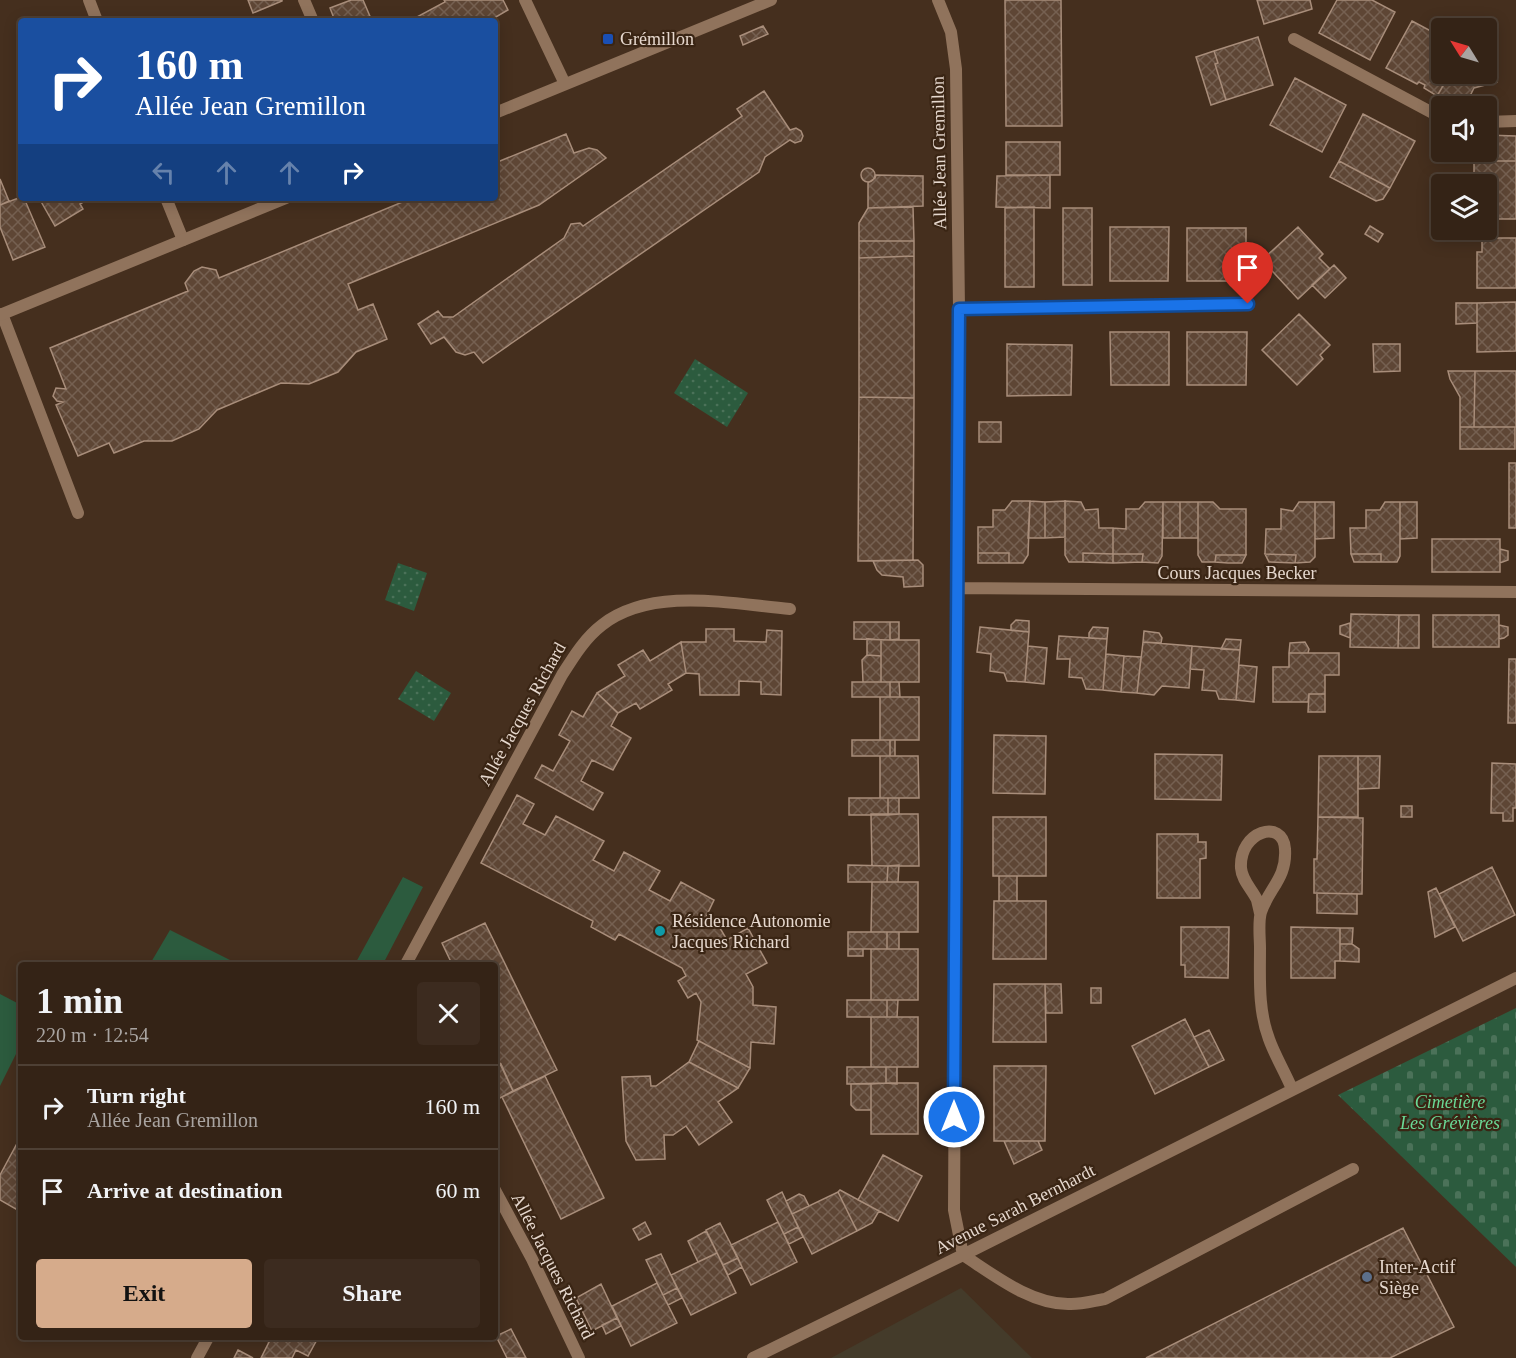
<!DOCTYPE html>
<html lang="en">
<head>
<meta charset="utf-8">
<style>
	body { margin:0; font-family:"Times New Roman",serif; background:#3c2b1f; color:#f1f3f6; height:100vh; display:flex; flex-direction:column; font-size:22px; white-space:nowrap }
	* { box-sizing:border-box; margin:0 }
	p { font-size:20px; color:#a9a4a1 }
	.icon { flex:none; width:33px; height:33px; fill:none; stroke:currentColor; stroke-width:2; stroke-linecap:round; stroke-linejoin:round }
	.map { position:relative; flex:1; overflow:hidden }
	.drawer { position:absolute; left:18px; top:962px; width:480px; height:378px; display:flex; flex-direction:column; background:#342316; border-radius:6px; box-shadow:0 3px 15px #0003,0 0 0 2px #4e4035 }
	.drawer>* { flex:none }
	.hud { position:absolute; left:18px; top:18px; width:480px; height:183px; border-radius:6px; box-shadow:0 3px 15px #0003,0 0 0 2px #4e4035; background:#1a4fa0; color:#fff; overflow:hidden }
	.needle { width:39px; rotate:307deg }
	.controls { position:absolute; left:1431px; top:18px; display:grid; gap:12px }
	.controls a { display:grid; place-items:center; width:66px; height:66px; border-radius:6px; background:#342316; box-shadow:0 3px 15px #0003,0 0 0 2px #4e4035; font-size:30px }
	.pin { position:absolute; display:grid; place-items:center; width:51px; height:51px; color:#fff; margin:-62px -26px; border-radius:50% 50% 50% 0; rotate:-45deg; box-shadow:0 0 6px #0007 }
	.pin .icon { rotate:45deg }
	.me { position:absolute; width:66px; margin:-33px; rotate:0deg; stroke-linejoin:round; filter:drop-shadow(0 0 4px #0008) }
	.turn { display:flex; align-items:center; gap:21px; height:126px; padding:0 18px; font-size:27px }
	.turn .icon { width:78px; height:78px; stroke-width:2.5 }
	.turn b { display:block; font-size:42px; line-height:51px }
	.lanes { display:flex; align-items:center; height:57px; padding:0 18px; background:#0003; justify-content:center; gap:30px; direction:ltr }
	.lanes .off { opacity:.35 }
	.round { display:grid; place-items:center; flex:none; width:63px; height:63px; border-radius:6px; background:#3c2b1f }
	.headline { display:flex; align-items:center; justify-content:space-between; height:102px; padding:0 18px }
	h1 { font-size:36px; font-weight:700; line-height:45px }
	.action { display:flex; gap:12px; margin-top:auto; padding:12px 18px }
	.action a { flex:1; height:69px; border-radius:6px; background:#d6ab8b; color:#111; font-size:24px; font-weight:700; line-height:69px; text-align:center }
	.action a+a { background:#3c2b1f; color:#f1f3f6 }
	ul { padding:0; list-style:none }
	li { display:flex; align-items:center; gap:18px; height:84px; padding:0 18px; border-top:2px solid #4e4035 }
	li div { flex:1 }
	li b { display:block; font-size:22px }
	li em { font-style:normal }
	.map>svg:first-child { display:block }
	.commercial { fill:#443b2a }
	.grass { fill:#2c5b3e }
	.cemetery { fill:url(#cemetery-stones) }
	.park { fill:url(#park-dots) }
	.building { fill:url(#building-cross-hatch); stroke:#a88d7a; stroke-width:1.5 }
	.lines { fill:none; stroke-linecap:round; stroke-linejoin:round }
	.lane { stroke:#90735c; stroke-width:12 }
	.street { stroke:#90735c; stroke-width:12 }
	.route-casing { stroke:#114b97; stroke-width:15 }
	.route { stroke:#1a73e8; stroke-width:10 }
	.transit-dot { fill:#1a4fb4; stroke:#3a2514; stroke-width:2 }
	.culture-dot { fill:#0f9aa8; stroke:#3a2514; stroke-width:2 }
	.service-dot { fill:#5c6f8a; stroke:#3a2514; stroke-width:2 }
	.labels { text-anchor:middle; stroke-width:4.5; stroke-linejoin:round; paint-order:stroke }
	.poi-label { font-size:18px; fill:#e6d8ce; stroke:#3a2514; text-anchor:start }
	.street-label { font-size:18px; fill:#e6d8ce; stroke:#3a2514 }
	.park-label { font-size:18px; font-style:italic; fill:#6ad996; stroke:#3a2514 }
</style>
</head>
<body>
<div class="map">
<svg width="1516" height="1358" viewBox="0 0 1516 1358">
	<defs>
		<pattern id="cemetery-stones" width="16" height="16" patternUnits="userSpaceOnUse" patternTransform="scale(1.5)"><rect width="16" height="16" fill="#2c5b3e"/><path d="M2 7V4a2 2 0 0 1 4 0v3zM10 15v-3a2 2 0 0 1 4 0v3z" fill="#4b7259"/></pattern>
		<pattern id="park-dots" width="8" height="8" patternUnits="userSpaceOnUse" patternTransform="scale(1.5)"><rect width="8" height="8" fill="#2c5b3e"/><path d="M2 2h.1M6 6h.1" fill="none" stroke="#4b7259" stroke-width="1.8" stroke-linecap="round"/></pattern>
		<pattern id="building-cross-hatch" width="8" height="8" patternUnits="userSpaceOnUse" patternTransform="scale(1.5)"><rect width="8" height="8" fill="#5e4635"/><path d="M0 0l8 8M0 8l8-8" fill="none" stroke="#756051"/></pattern>
	</defs>
	<rect width="100%" height="100%" fill="#452f1e"/>
	<path class="commercial" d="M961,1288L1032,1358H831Z"/>
	<path class="grass" d="M403,877L423,887L383,964H355Z
		M170,930L238,964H150Z
		M0,994L21,1005V1044L0,1086Z"/>
	<path class="cemetery" d="M1516,1008V1267L1338,1095Z"/>
	<path class="park" d="M695,359L748,393L727,427L674,393Z
		M398,563L427,573L414,611L385,600Z
		M416,671L451,693L434,721L398,699Z"/>
	<path class="building" d="M248,0H282V1L253,13Z
		M351,0H363L372,21H335L330,8Z
		M444,0H503L508,10L489,21H417L415,18L445,2Z
		M1005,0H1061L1062,126H1006Z
		M1257,0H1310L1312,9L1264,24Z
		M1337,0H1372L1395,12L1370,60L1319,33Z
		M1412,21L1442,37V74H1450L1437,96L1424,88L1425,85L1419,82L1417,84L1386,68Z
		M763,26L768,34L743,45L740,36Z
		M1258,37L1273,85L1226,100L1215,64L1218,63L1214,51Z
		M1487,44L1497,82L1474,88L1465,106H1459L1437,96L1450,74H1486Z
		M1214,51L1218,63L1215,64L1226,100L1211,105L1196,57Z
		M1295,78L1346,105L1322,152L1270,125Z
		M764,91L790,130L796,128L801,131L803,136L801,141L795,143L790,140L765,157L759,172L483,363L474,352L465,355L456,352L444,337L431,344L418,324L438,311L443,317H453L564,238L571,224L580,223L583,226L742,116L737,109Z
		M1363,114L1415,141L1390,188L1339,161Z
		M566,134L574,153L589,148L597,150L606,158L539,205L348,284L358,310L373,304L387,339L356,352L338,372L309,384L281,383L217,410L199,429L172,441H144L114,453L109,443L78,456L56,405L63,402L57,401L53,396L56,388L66,389L50,348L188,291L185,283L194,271L202,267L216,270L219,278L412,198H495V163Z
		M1486,135L1516,136V161H1474V152H1486Z
		M1006,142H1060V175H1006Z
		M1339,161L1390,188L1383,199L1376,201L1330,177Z
		M1474,161H1516V219H1486V184H1474Z
		M861 175a7 7 0 1 1 14 0a7 7 0 1 1-14 0Z
		M876,175L923,176V206L868,208V183L875,178Z
		M1050,175V208L996,207L997,176Z
		M0,179L9,201L0,205Z
		M21,197L24,198L45,247L13,260L0,227V205Z
		M39,198H90L80,204L83,209L55,226Z
		M913,207L914,241H859V223L868,208Z
		M1034,207V287H1005V208Z
		M1063,208H1092V285H1063Z
		M1370,226L1383,234L1378,242L1365,234Z
		M1110,227H1169L1168,281H1110Z
		M1298,227L1323,254L1319,258L1330,269L1298,299L1262,260Z
		M1187,228H1246V281H1187Z
		M1482,238H1516V288H1477V252H1482Z
		M859,241H914V256L859,258Z
		M914,256V398L859,397V258Z
		M1334,265L1346,278L1325,298L1312,285Z
		M1516,302V351L1477,352V303Z
		M1456,303H1477V323L1456,324Z
		M1299,314L1330,345L1320,355L1323,359L1297,385L1262,350Z
		M1110,332H1169V385H1111Z
		M1187,332H1247L1246,385H1187Z
		M1007,344L1072,345L1071,395L1007,396Z
		M1373,344H1400V371L1374,372Z
		M1448,371H1475L1474,427H1460V397L1450,379Z
		M1475,371H1516V427H1474Z
		M859,397L914,398L913,560L858,561Z
		M979,422H1001V442H979Z
		M1460,427H1515V449H1460Z
		M1509,463H1516V528H1509Z
		M1012,501H1030L1028,555L1023,563H1009V553H978V527H993V510H1005Z
		M1030,501L1045,502V538H1028Z
		M1065,501L1081,502L1085,510L1098,509L1099,528H1113V554L1083,553V562H1069L1065,555Z
		M1065,501V537L1045,538V502Z
		M1145,502H1163L1162,556L1158,563L1142,562L1143,554H1113V528L1126,529V509H1139Z
		M1163,502H1180V538H1163Z
		M1180,502H1198V538H1180Z
		M1198,502H1213L1220,509H1246V555H1216L1215,562H1202L1198,555Z
		M1299,502H1315V557L1310,562L1295,563L1296,555L1265,554L1266,529H1281V509L1293,511Z
		M1315,502H1334V538L1315,539Z
		M1385,502H1400V556L1397,562H1381V554H1351L1350,528H1366V510H1380Z
		M1400,502H1417V538L1400,539Z
		M1432,539H1500V572H1432Z
		M1500,549L1508,551V560L1500,563Z
		M978,553H1009V563H978Z
		M1083,553L1113,554V563L1083,562Z
		M1113,554H1143L1142,562L1113,563Z
		M1265,554L1296,555L1295,563L1269,562Z
		M1351,554H1381V562H1354Z
		M1216,555H1246L1242,563H1228L1215,562Z
		M918,560L923,565V586L904,587L903,577L882,575L877,570L873,561Z
		M1351,614L1399,615L1398,648L1350,647Z
		M1399,615H1419V648H1398Z
		M1433,615H1499V647H1433Z
		M1016,620L1029,621V632L1011,630V625Z
		M854,622H890V640L854,639Z
		M890,622H899V639L890,640Z
		M1350,623V638L1340,634V626Z
		M1499,625L1508,627V635L1504,638L1499,639Z
		M980,627L1029,632L1025,682L1007,681L1004,673L990,671L991,654L977,652Z
		M1093,627L1108,628L1107,639L1089,638V633Z
		M706,629H734V641L766,642L767,630L782,631L781,695L761,694V682L739,681V695H700L699,674L686,673L681,642H706Z
		M1144,631L1159,633L1162,638L1161,643L1143,642Z
		M1059,636L1107,639L1103,690L1086,689L1082,678L1069,677L1070,659H1057Z
		M867,639L881,640V656L867,655Z
		M1226,639L1241,640L1240,650L1221,649Z
		M881,640H919V682H881Z
		M681,642L686,673L668,684L672,690L640,709L636,703L618,713L597,693L625,676L618,665L643,650L650,661Z
		M1143,642L1192,646L1189,688L1162,686L1154,695L1137,693Z
		M1305,642L1309,649L1308,653H1289L1290,643Z
		M1028,646L1047,648L1044,684L1025,682Z
		M1192,646L1240,650L1236,700L1219,699L1216,691L1202,690L1204,670L1190,669Z
		M1289,653H1339V675H1325V694H1309L1308,702H1273V667H1289Z
		M1106,654L1124,656L1121,692L1103,690Z
		M867,655L881,656V682H863L862,660Z
		M1124,656L1141,657L1137,693L1121,692Z
		M1509,659H1516V723H1508Z
		M1239,665L1257,667L1254,702L1236,700Z
		M852,682H890V697H852Z
		M890,682H899L900,697H890Z
		M597,693L618,713L611,726L631,738L613,770L592,760L581,781L603,793L593,810L535,778L542,765L553,771L570,741L559,735L572,711L583,717Z
		M1309,694H1325V712H1308Z
		M880,697H919V740H880Z
		M994,735L1046,736L1045,794L993,793Z
		M852,740H890V756H852Z
		M890,740H895V756H890Z
		M1155,754L1222,755L1221,800L1155,799Z
		M880,756H918L919,798H880Z
		M1319,756H1358V817H1318Z
		M1358,756H1380L1379,788L1358,789Z
		M1492,763L1516,764V808H1513V821H1503V813H1491Z
		M517,795L534,804L523,824L545,835L556,816L604,841L593,860L614,871L624,852L660,871L649,890L670,901L681,882L714,900L705,919L720,928L727,940L748,928L767,963L746,974L753,987V1005L776,1007L774,1044L751,1042L750,1068L697,1040L701,1002L696,993L688,998L678,981L686,976L682,968L619,934L615,940L591,927L593,921L481,863Z
		M849,798H888V815H849Z
		M888,798H899V814L888,815Z
		M1401,806H1412V817H1401Z
		M871,814H918L919,866H872Z
		M993,817H1046V876H993Z
		M1318,817L1363,818L1362,894L1314,893V859H1317Z
		M1157,834H1198V842H1206V858L1200,859V898H1157Z
		M848,865L888,866L887,882H848Z
		M899,865L898,882H887L888,866Z
		M1492,867L1515,915L1463,941L1439,894Z
		M999,876H1017V901H999Z
		M872,882H918V932H871Z
		M1436,888L1455,927L1435,937L1428,892Z
		M1317,893L1357,894V914L1317,913Z
		M994,901H1046V959H993Z
		M485,923L557,1070L513,1091L495,1053V964H452L442,943Z
		M1181,927H1229L1228,978L1185,977V965H1181Z
		M1291,927L1340,928V961H1335V978H1291Z
		M1340,928H1353L1352,944H1340Z
		M848,932H887V949H848Z
		M887,932H899V949H887Z
		M1340,944H1352L1359,949V962L1340,961Z
		M848,949H863V956H848Z
		M871,949H918V1000H871Z
		M994,984H1045L1046,1042H993Z
		M1045,984H1061L1062,1013H1046Z
		M1091,988H1101V1003H1091Z
		M847,1000H887V1017H847Z
		M887,1000H898L897,1017H887Z
		M871,1017H918V1067H871Z
		M1185,1019L1209,1067L1155,1094L1132,1046Z
		M1209,1030L1224,1060L1209,1067L1194,1037Z
		M699,1041L750,1068L738,1088L689,1062Z
		M689,1062L738,1088L718,1102L732,1122L699,1145L686,1126L673,1135H664L665,1159L636,1160L626,1141L622,1077L650,1076L651,1086H656Z
		M501,1064L513,1091L496,1100L495,1067Z
		M994,1066H1046L1045,1141H994Z
		M847,1067H886V1083L847,1084Z
		M886,1067H897V1084L886,1083Z
		M545,1076L604,1198L561,1219L502,1097Z
		M886,1083H918V1134H871V1084Z
		M851,1084H871V1110H856L851,1105Z
		M21,1136V1212L0,1200V1175Z
		M1004,1141H1038L1042,1150L1014,1164Z
		M883,1155L922,1176L898,1221L858,1200Z
		M840,1190L879,1211L872,1223L857,1231L838,1192Z
		M782,1192L798,1227L784,1234L767,1200Z
		M838,1192L857,1231L812,1254L792,1214Z
		M799,1194L804,1196L809,1206L792,1214L786,1201Z
		M645,1222L651,1234L639,1240L633,1229Z
		M778,1222L797,1262L751,1285L731,1245Z
		M720,1223L738,1258L723,1265L706,1230Z
		M798,1227L803,1237L789,1244L784,1234Z
		M1403,1228L1454,1327L1390,1358H1146Z
		M706,1231L717,1253L698,1262L688,1241Z
		M717,1253L736,1293L691,1315L671,1275Z
		M661,1254L677,1288L663,1295L646,1260Z
		M738,1258L742,1267L728,1275L723,1265Z
		M657,1283L677,1323L631,1346L612,1306Z
		M601,1284L617,1318L592,1331L576,1298Z
		M677,1288L682,1298L668,1305L663,1295Z
		M617,1318L621,1326L606,1334L602,1325Z
		M511,1329L526,1358H507L496,1336Z
		M258,1336H319L308,1356L296,1350L292,1358H261L269,1342Z
		M238,1350L253,1358H234Z"/>
	<g class="lines">
		<path class="lane" d="M89,0L97,21
			M166,198L183,240
			M2,314L78,513
			M963,1255C994,1275 1030,1304 1068,1304C1080,1305 1093,1301 1105,1299L1353,1169"/>
		<path class="street" d="M304,0L313,21
			M525,0L565,84
			M938,0L951,32L956,69L959,309L954,1210L963,1255
			M1294,39L1442,118
			M495,113L771,0
			M1486,122L1516,121
			M959,309L1248,304
			M0,315L286,198
			M957,588L1516,592
			M1260,913C1259,909 1258,904 1257,900C1252,889 1242,881 1241,868C1239,831 1283,818 1285,849C1287,878 1269,888 1261,912C1258,922 1260,938 1260,948C1260,979 1258,1010 1269,1039C1275,1056 1285,1072 1292,1089
			M406,964L562,675C574,656 585,638 602,625C652,586 732,604 790,609
			M495,1190L532,1259L579,1358
			M197,1358L209,1336
			M753,1358L963,1255L1516,978"/>
	</g>
	<g class="lines">
		<g class="route-casing">
			<path id="route" d="M954,1117L959,309L1248,304"/>
		</g>
		<use href="#route" class="route"/>
	</g>
	<rect class="transit-dot" x="602" y="33" width="12" height="12" rx="3"/>
	<circle class="culture-dot" cx="660" cy="931" r="6"/>
	<circle class="service-dot" cx="1367" cy="1277" r="6"/>
	<g class="labels">
		<g class="poi-label">
			<text x="620" y="45">Grémillon</text>
			<text x="672" y="927">Résidence Autonomie<tspan x="672" dy="21">Jacques Richard</tspan></text>
			<text x="1379" y="1273">Inter-Actif<tspan x="1379" dy="21">Siège</tspan></text>
		</g>
		<g class="street-label">
			<text transform="translate(939 153) rotate(-91)" y="6">Allée Jean Gremillon</text>
			<text x="1237" y="579">Cours Jacques Becker</text>
			<text transform="translate(522 714) rotate(-61)" y="6">Allée Jacques Richard</text>
			<text transform="translate(1015 1209) rotate(-27)" y="6">Avenue Sarah Bernhardt</text>
			<text transform="translate(553 1266) rotate(63)" y="6">Allée Jacques Richard</text>
		</g>
		<g class="park-label">
			<text x="1450" y="1108">Cimetière<tspan x="1450" dy="21">Les Grévières</tspan></text>
		</g>
	</g>
</svg>
<div class="controls">
<a><svg class="needle" viewBox="-14 -14 28 28"><path d="M0-13l5 13h-10z" fill="#e53935"/><path d="M0 13l5-13h-10z" fill="#a9a4a1"/></svg></a>
<a><svg class="icon" aria-label="sound" viewBox="0 0 24 24"><path d="M4 9h4l5-4v14l-5-4H4zM17 9q2 3 0 6"/></svg></a>
<a><svg class="icon" aria-label="layers" viewBox="0 0 24 24"><path d="M12 4l9 5-9 5-9-5zM3 14l9 5 9-5"/></svg></a>
</div>
<div class="pin" style="left:1248px;top:304px;background:#d93025"><svg class="icon" aria-label="arrive" viewBox="0 0 24 24"><path d="M6 21V4h12l-3 4 3 4H6"/></svg></div>
<svg class="me" style="left:954px;top:1117px" viewBox="-20 -20 40 40"><circle r="17" fill="#1a73e8" stroke="#fff" stroke-width="3"/><path d="M0-11L8 9 0 5-8 9z" fill="#fff"/></svg>
<div class="hud">
<div class="turn"><svg class="icon" aria-label="right" viewBox="0 0 24 24"><path d="M7 20v-9h11M14 6l5 5-5 5"/></svg><div><b>160 m</b>Allée Jean Gremillon</div></div>
<div class="lanes"><svg class="icon off" aria-label="left" viewBox="0 0 24 24"><path d="M17 20v-9H6M10 6l-5 5 5 5"/></svg><svg class="icon off" aria-label="ahead" viewBox="0 0 24 24"><path d="M12 20V5M6 11l6-6 6 6"/></svg><svg class="icon off" aria-label="ahead" viewBox="0 0 24 24"><path d="M12 20V5M6 11l6-6 6 6"/></svg><svg class="icon" aria-label="right" viewBox="0 0 24 24"><path d="M7 20v-9h11M14 6l5 5-5 5"/></svg></div>
</div>
<section class="drawer">
<div class="headline"><div><h1>1 min</h1><p>220 m · 12:54</p></div><a class="round"><svg class="icon" aria-label="close" viewBox="0 0 24 24"><path d="M6 6l12 12M18 6L6 18"/></svg></a></div>
<ul>
<li><svg class="icon" aria-label="right" viewBox="0 0 24 24"><path d="M7 20v-9h11M14 6l5 5-5 5"/></svg><div><b>Turn right</b><p>Allée Jean Gremillon</p></div><em>160 m</em></li>
<li><svg class="icon" aria-label="arrive" viewBox="0 0 24 24"><path d="M6 21V4h12l-3 4 3 4H6"/></svg><div><b>Arrive at destination</b></div><em>60 m</em></li>
</ul>
<div class="action"><a>Exit</a><a>Share</a></div>
</section>
</div>
</body>
</html>
